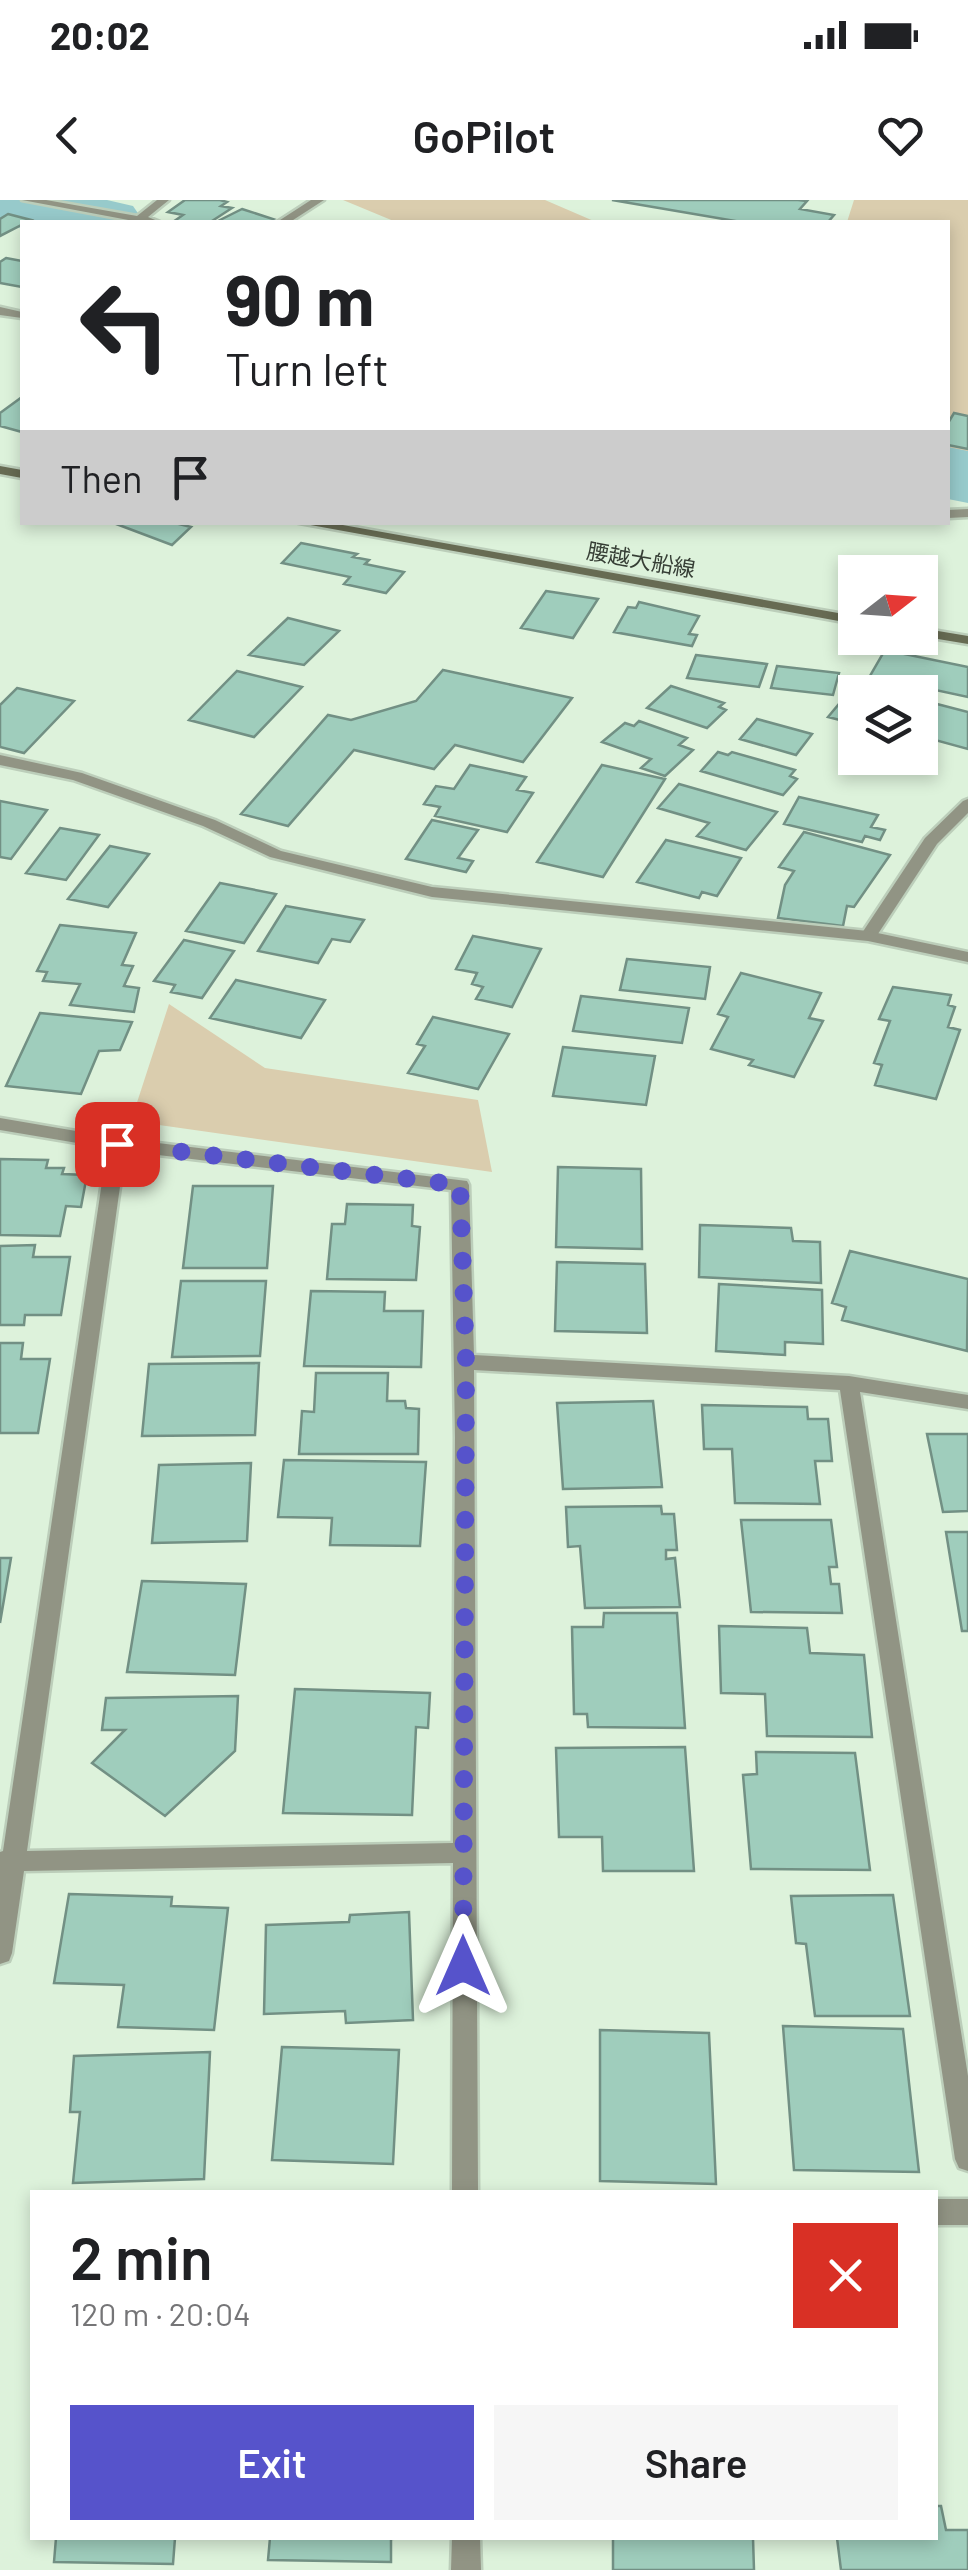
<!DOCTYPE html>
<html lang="en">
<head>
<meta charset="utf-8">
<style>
	body { margin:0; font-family:Barlow,"Noto Sans JP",sans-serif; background:#f6f6f6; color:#202124; height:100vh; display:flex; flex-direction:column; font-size:38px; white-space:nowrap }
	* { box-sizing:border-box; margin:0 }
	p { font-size:32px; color:#757577 }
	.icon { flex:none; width:55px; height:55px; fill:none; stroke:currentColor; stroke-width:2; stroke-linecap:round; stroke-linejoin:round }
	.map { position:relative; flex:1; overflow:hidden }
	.side { position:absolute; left:30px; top:1990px; width:908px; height:350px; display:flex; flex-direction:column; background:#fff; border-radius:0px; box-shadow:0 5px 15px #0003 }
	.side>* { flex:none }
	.top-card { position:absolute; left:20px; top:20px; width:930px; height:305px; border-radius:0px; box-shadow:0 5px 15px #0003; background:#fff; color:#202124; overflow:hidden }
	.needle { width:65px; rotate:73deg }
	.buttons { position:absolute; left:838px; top:355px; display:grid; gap:20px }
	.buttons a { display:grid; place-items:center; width:100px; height:100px; border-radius:0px; background:#fff; box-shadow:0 5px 15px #0003; font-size:50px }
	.pin { position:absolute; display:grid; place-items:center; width:85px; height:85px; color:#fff; margin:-42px; border-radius:20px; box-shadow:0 5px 15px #0006 }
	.me { position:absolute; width:110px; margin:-55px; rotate:0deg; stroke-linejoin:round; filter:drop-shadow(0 0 8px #0008) }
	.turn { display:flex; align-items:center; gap:35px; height:210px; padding:0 40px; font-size:45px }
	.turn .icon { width:130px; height:130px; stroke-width:2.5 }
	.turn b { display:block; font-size:70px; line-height:85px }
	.then { display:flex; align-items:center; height:95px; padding:0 40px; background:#0003; gap:20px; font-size:38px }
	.round { display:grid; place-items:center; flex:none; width:105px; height:105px; border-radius:0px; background:#f6f6f6 }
	.head { display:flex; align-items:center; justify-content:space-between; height:170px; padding:0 40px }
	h1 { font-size:60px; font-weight:600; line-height:75px }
	.primary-button { display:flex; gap:20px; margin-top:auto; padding:20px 40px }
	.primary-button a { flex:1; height:115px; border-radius:0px; background:#5653cb; color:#fff; font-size:40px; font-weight:600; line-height:115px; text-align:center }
	.primary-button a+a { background:#f6f6f6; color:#202124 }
	.status { display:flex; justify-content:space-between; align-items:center; height:70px; padding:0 50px; background:#fff; direction:ltr }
	.status svg { height:28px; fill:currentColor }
	header { display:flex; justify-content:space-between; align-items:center; height:130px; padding:0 40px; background:#fff; font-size:45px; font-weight:600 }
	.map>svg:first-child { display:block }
	.green { fill:#dacdae }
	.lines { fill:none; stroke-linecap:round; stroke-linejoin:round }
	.river { fill:#97cacb; fill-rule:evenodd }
	.building { fill:#9fcdbc; stroke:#729084; stroke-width:2.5 }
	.lane-casing { stroke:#bcceba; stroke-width:5 }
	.street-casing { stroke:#bcceba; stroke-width:5 }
	.secondary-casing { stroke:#bcceba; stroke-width:5 }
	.lane { fill:#919484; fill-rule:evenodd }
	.street { fill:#919484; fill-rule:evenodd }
	.secondary { fill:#676b53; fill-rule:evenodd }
	.route { stroke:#5653cb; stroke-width:18; stroke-dasharray:0 32.4 }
	.labels { text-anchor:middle; stroke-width:9; stroke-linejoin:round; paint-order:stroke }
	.far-street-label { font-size:22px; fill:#363e35; stroke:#ddf2db }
</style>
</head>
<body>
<div class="status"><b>20:02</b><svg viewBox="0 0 49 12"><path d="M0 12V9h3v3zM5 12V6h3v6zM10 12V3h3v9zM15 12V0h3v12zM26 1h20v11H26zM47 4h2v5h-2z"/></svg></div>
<header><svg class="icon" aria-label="back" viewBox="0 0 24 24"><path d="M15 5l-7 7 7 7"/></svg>GoPilot<svg class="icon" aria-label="heart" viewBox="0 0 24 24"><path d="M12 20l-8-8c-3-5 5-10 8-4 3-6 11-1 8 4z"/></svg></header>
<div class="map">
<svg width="968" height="2370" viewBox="0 0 968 2370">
	<rect width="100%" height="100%" fill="#ddf2db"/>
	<path class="green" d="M343,0H545L596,22H396Z
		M854,0H968V269L948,264V22H847Z
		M169,804L265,868L478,900L492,972L131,921Z"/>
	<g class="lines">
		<path class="river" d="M0,0H107L133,6L144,22H22V28L0,24Z
			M948,247L968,251V303L948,299Z"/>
	</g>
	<path class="building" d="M185,0H220L227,2L221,6L232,8L212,21L173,22L183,15L168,12Z
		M612,0H798L807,1L800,9L834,15L828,22H741Z
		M242,9L273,19L265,22H216Z
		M8,14L31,20L0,36V19Z
		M6,58L22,61V87L0,83V62Z
		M22,197V232L0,226V213Z
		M954,213L968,216V249L948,245V223Z
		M111,322H171L191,327L172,345Z
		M301,343L357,354L353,357L369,360L365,364L404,372L386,393L344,384L350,377L282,363Z
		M546,391L598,399L573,438L521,428Z
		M639,402L699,416L689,434L697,435L692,446L614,432L628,407L636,408Z
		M288,418L339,431L304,465L249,455Z
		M885,450L968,467V497L870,476Z
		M696,455L767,464L759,487L687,478Z
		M777,466L839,473L833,495L771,488Z
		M443,470L572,498L523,562L455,545L434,569L354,550L288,626L241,614L328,515L351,520L416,501Z
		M237,471L302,487L254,537L189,520Z
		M671,486L724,503L719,507L726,510L707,528L647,508Z
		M854,486L880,492H855V524L828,517Z
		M17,488L74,501L24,553L0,547V505Z
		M937,504L968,512V549L924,537L926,533L920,530Z
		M757,519L812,534L796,555L740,539Z
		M639,521L687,538L679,545L693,550L665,576L641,568L651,559L602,542L625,523L634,526Z
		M718,552L728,555L732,552L795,570L790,576L797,579L783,595L701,571Z
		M470,565L526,577L517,590L533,593L507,632L435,616L440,607L424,604L436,586L454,589Z
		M602,565L665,579L603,677L537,662Z
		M679,584L777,612L746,650L697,636L709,623L658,608Z
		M799,597L878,615L871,627L885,630L880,640L865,636L862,642L784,624Z
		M0,601L47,610L11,659L0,657Z
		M432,620L478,630L458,658L473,661L466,672L406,659Z
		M60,628L99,635L66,680L26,673Z
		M804,632L890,655L854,707L847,706L843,726L778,718L785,685L794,671L779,667Z
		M666,640L741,658L717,696L702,692L699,698L637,682Z
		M110,646L149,654L108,707L68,699Z
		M220,683L276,694L244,743L186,731Z
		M286,706L364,720L350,742L332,739L318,763L258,751Z
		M60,725L136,733L122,765L133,766L124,786L139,788L134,812L70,805L80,784L43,781L47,772L37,771Z
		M473,736L541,749L512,807L476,799L483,787L472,784L477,773L456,769Z
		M184,740L234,751L202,798L171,792L175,785L154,781Z
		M627,759L710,767L705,799L620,790Z
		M741,773L821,793L809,818L823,821L794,877L749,865L753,860L711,849L728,817L718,814Z
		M236,780L325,800L301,838L210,818Z
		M893,787L951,795L948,805L955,807L948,827L960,830L936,899L875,885L882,865L874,863L890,821L879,819Z
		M581,796L689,808L682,843L573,831Z
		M40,813L132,822L120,850L99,851L81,894L6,886Z
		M433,817L509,834L478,889L408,873L425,846L417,844Z
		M563,847L655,856L646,905L553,896Z
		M0,959L48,960L46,968H64L62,974L87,975L81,1007L66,1006L60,1036L0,1035Z
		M558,967L641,969L642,1049L556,1047Z
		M193,986H273L267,1068H183Z
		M347,1004L413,1005L412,1026L420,1027L416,1080L327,1079L332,1024H345Z
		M700,1025L791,1028L793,1041L820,1042L821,1083L699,1077Z
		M35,1045L33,1057H70L61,1115H25L24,1125H0V1046Z
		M850,1051L968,1079L967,1151L842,1120L846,1107L832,1103Z
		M557,1062L645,1064L647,1133L555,1131Z
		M181,1081H266L260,1156L172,1157Z
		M719,1084L822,1090L823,1144L785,1142V1155L716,1151Z
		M311,1091L385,1092L384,1111H423L421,1167L304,1166Z
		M0,1143H23L21,1159H50L38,1233H0Z
		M259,1163L255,1235L142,1236L149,1164Z
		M316,1173H388L387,1201H405L406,1208L419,1209L418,1254H299L302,1211L314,1212Z
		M653,1201L662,1287L563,1289L557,1203Z
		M702,1205L807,1207L808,1219H828L832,1261H815L820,1304L735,1303L732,1249H704Z
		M927,1234H968V1311L943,1312Z
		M284,1260L426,1262L420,1346L330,1345L332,1318L278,1317Z
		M251,1263L247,1341L152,1343L159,1265Z
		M661,1306L662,1314H674L677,1350H666V1359L675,1358L680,1407L585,1408L580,1346L568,1347L566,1307Z
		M741,1320H831L837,1367H829L831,1384H839L842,1413L751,1412Z
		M946,1332H968V1431H962Z
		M0,1358H11L0,1423Z
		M142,1381L246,1384L235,1475L127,1472Z
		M604,1413H677L685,1528L588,1527L587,1514H574L572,1427H603Z
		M719,1426L807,1428L810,1453L864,1455L872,1537L767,1536L765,1494L721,1493Z
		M295,1489L430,1493L428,1528L416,1527L412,1615L283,1613Z
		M238,1496L235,1551L165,1616L92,1563L125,1530H102L106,1498Z
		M685,1547L694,1671H603L602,1637H559L556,1548Z
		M756,1552L855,1553L870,1670L751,1669L743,1575L757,1574Z
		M69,1694L172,1697L171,1706L228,1708L214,1830L118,1827L124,1785L54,1783Z
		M893,1695L910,1816H815L806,1744L796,1743L791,1696Z
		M409,1712L413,1820L346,1823L345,1811L264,1814L266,1725L349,1722L350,1715Z
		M783,1826L903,1829L919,1972L794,1970Z
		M600,1830L709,1833L716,1984L600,1981Z
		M282,1847L399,1850L393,1964L272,1960Z
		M210,1852L204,1979L73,1983L80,1912H70L74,1856Z
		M935,2306H941L946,2330H968V2370H841L837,2338H935Z
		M56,2338H175L173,2364L54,2362Z
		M270,2338H403L391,2339V2362L268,2360Z
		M613,2338H753L754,2370H613Z"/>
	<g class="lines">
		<g class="lane-casing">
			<path id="lane" d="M22,0H46L137,16L157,0H169L148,17L160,22H139Z
				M311,0H324L290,22H277Z
				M968,599V613L937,644L874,740H862L860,736L925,638L963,601Z"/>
		</g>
		<g class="street-casing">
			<path id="street" d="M0,107L22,112V118L0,115Z
				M968,309V317L948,318V310Z
				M0,555L82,573L215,620L281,651L432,687L868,731L968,752V762L868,741L432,697L270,657L203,626L73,580L0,565Z
				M0,918L117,938L467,981L469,985L474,1155L849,1176L968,1195V1209L860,1192L968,1876V1971L959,1968L955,1959L840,1190L474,1170L478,1992H452L453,1663L24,1671L12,1753L9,1761L0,1764V1652L3,1651L107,948L0,930ZM125,951L451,990L455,1237L453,1643L27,1651Z
				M935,1999H968V2025H935Z
				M452,2338H480L481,2370H451Z"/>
		</g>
		<g class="secondary-casing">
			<path id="secondary" d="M0,266L22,270V278L0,274Z
				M294,322H326L855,416V424Z
				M920,428L968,436V444L920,436Z"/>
		</g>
		<use href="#lane" class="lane"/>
		<use href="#street" class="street"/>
		<use href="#secondary" class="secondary"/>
	</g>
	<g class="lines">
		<path class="route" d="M117,944L460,985L466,1162L463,1766"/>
	</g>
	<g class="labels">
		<g class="far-street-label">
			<text transform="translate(641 360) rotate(10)" y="8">腰越大船線</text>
		</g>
	</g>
</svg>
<div class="buttons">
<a><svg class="needle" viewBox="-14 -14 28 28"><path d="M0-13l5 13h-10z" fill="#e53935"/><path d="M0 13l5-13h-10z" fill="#757577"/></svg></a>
<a><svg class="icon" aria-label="layers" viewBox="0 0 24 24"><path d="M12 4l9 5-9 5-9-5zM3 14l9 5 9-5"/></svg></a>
</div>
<div class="pin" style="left:117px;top:944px;background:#d93025"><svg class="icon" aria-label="arrive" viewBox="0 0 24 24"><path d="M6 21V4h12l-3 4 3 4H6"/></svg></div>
<svg class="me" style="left:463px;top:1766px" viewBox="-20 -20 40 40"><path d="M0-17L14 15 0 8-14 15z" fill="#5653cb" stroke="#fff" stroke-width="4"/></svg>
<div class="top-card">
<div class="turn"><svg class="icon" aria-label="left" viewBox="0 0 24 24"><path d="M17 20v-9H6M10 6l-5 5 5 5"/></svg><div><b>90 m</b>Turn left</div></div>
<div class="then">Then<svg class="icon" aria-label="arrive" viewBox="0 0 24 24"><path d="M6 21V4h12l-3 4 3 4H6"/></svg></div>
</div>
<section class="side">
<div class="head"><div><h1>2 min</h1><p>120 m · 20:04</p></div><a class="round" style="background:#d93025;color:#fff"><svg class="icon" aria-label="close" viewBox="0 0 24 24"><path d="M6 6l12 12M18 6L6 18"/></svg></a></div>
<div class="primary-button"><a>Exit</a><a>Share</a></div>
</section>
</div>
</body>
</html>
